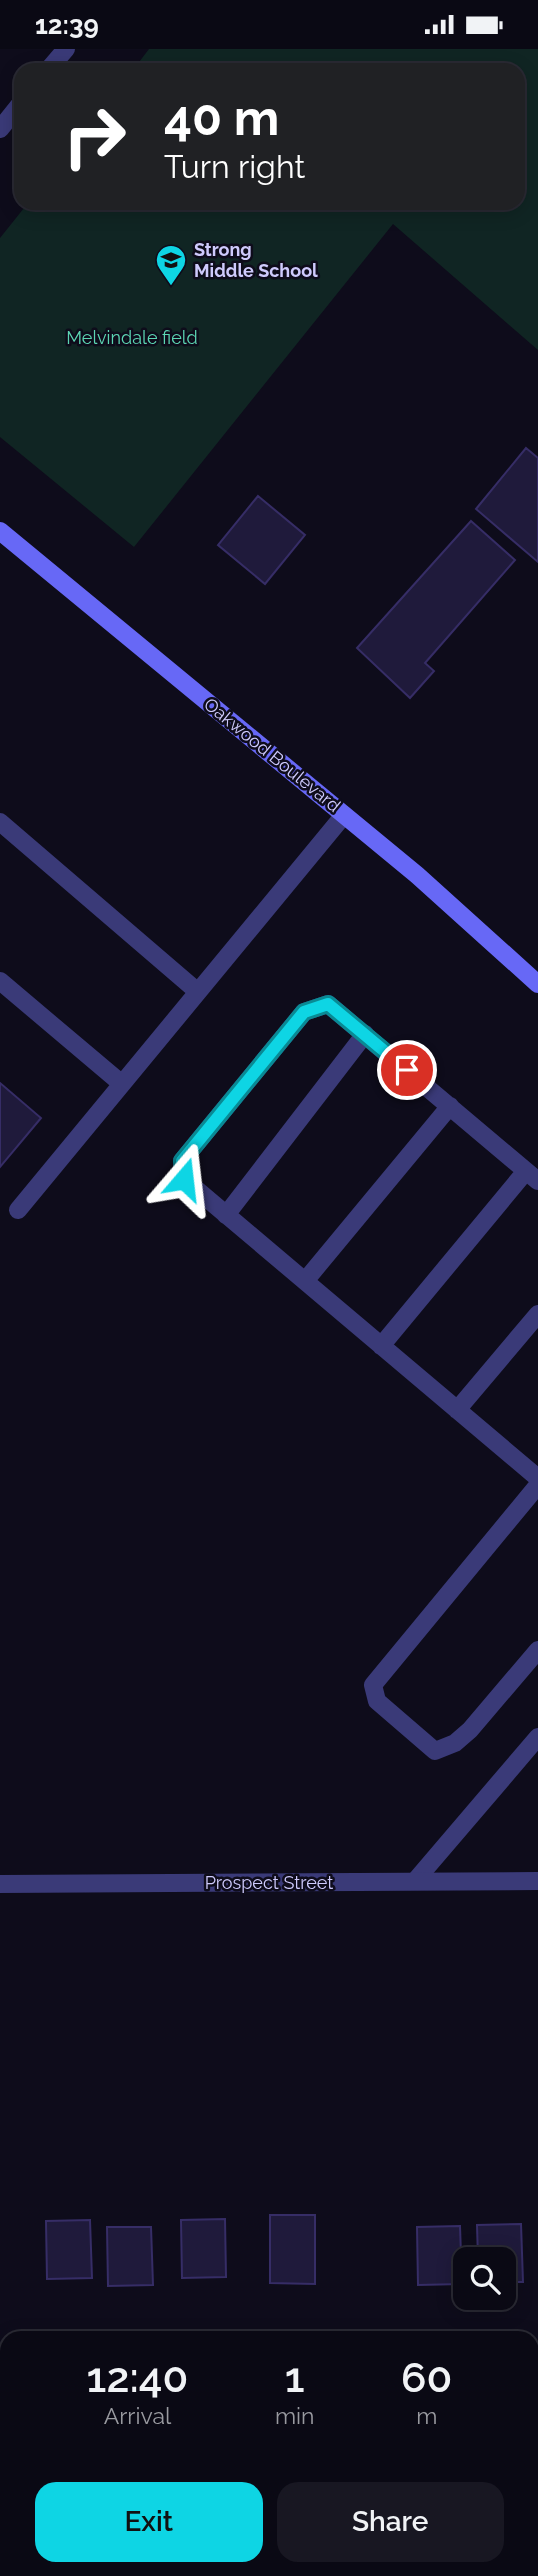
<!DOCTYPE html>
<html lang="en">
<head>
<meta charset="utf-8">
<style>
	body { margin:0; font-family:Raleway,sans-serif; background:#181722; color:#f1f3f6; height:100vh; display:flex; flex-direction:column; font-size:26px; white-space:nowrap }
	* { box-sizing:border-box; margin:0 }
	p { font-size:23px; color:#999aa0 }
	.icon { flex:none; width:38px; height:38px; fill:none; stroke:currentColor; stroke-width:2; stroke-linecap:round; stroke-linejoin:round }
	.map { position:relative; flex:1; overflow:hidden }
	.drawer { position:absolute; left:0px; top:2282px; width:539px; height:245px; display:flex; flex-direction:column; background:#0a0914; border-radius:21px 21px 0 0; box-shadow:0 4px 18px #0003,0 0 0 2px #2a2a34 }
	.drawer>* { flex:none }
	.banner { position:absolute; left:14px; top:14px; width:511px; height:147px; border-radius:21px; box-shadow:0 4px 18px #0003,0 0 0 2px #2a2a34; background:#202124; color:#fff; overflow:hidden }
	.fabs { position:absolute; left:453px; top:2198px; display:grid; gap:14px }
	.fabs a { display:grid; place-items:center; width:63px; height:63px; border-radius:14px; background:#0a0914; box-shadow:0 4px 18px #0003,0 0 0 2px #2a2a34; font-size:35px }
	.pin { position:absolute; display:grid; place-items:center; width:60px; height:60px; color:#fff; margin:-30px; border:4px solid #fff; border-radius:50%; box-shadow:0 2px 7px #0007 }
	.me { position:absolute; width:77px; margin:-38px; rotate:17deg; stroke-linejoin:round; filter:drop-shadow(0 0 5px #0008) }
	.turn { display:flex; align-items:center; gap:24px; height:147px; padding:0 35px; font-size:32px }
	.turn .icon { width:91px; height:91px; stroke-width:2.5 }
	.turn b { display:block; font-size:49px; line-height:60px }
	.eta { display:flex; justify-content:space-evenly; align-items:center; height:119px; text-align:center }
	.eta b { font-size:42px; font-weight:600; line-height:49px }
	.button { display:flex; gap:14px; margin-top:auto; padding:14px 35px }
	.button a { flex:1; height:80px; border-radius:21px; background:#0ed5e4; color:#111; font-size:28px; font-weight:600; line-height:80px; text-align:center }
	.button a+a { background:#181722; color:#f1f3f6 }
	.status { display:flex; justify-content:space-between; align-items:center; height:49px; padding:0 35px; background:#0a0914; direction:ltr }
	.status svg { height:19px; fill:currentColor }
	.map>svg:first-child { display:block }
	.green { fill:#102523 }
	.building { fill:#1f1a3b; stroke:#362d66; stroke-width:2 }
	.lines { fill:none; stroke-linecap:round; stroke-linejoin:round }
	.lane { stroke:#3a3a78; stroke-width:18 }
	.street { stroke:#3a3a78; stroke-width:18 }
	.secondary { stroke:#6768f6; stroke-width:18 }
	.route-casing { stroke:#098a94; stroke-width:18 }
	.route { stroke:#0ed5e4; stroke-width:12 }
	.labels { text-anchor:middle; stroke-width:5; stroke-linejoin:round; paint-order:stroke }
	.poi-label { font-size:18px; font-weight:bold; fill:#cecafc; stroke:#0e0c1b; text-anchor:start }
	.park-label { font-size:18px; fill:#5cd6b3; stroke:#0e0c1b }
	.street-label { font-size:18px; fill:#cecafc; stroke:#0e0c1b }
</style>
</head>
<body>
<div class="status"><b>12:39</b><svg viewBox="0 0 49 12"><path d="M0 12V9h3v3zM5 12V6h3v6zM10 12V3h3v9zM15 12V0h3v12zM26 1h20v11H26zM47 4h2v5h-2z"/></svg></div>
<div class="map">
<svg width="538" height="2527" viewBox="0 0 538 2527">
	<rect width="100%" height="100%" fill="#0e0c1b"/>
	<path class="green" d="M149,0H538V301L393,175L134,498L0,388V189L28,154H518V21H133Z"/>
	<path class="building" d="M526,399L538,409V513L476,460Z
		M258,447L305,486L265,535L218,496Z
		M471,472L515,511L425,614L434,622L410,649L357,599Z
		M0,1034L41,1069L0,1118Z
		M270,2166H315V2235L270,2234Z
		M225,2170L226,2228L182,2229L181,2171Z
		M90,2171L92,2229L47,2230L46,2172Z
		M521,2175L523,2233H504V2210H478L477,2176Z
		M460,2177L462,2235L418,2236L417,2178Z
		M107,2178H151L153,2236L108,2237Z"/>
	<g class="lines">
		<path class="lane" d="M48,21L66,0
			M0,80L21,54
			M0,773L198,943
			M0,932L122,1035
			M538,1132L328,955L304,963L182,1112L184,1130L538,1429
			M18,1161L344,766
			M226,1166L365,985
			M305,1232L450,1057
			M381,1297L526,1122
			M457,1361L538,1265
			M538,1436L373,1636L377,1652L435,1702L455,1694L470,1681L538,1601
			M415,1832L538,1688"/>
		<path class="street" d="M0,1835L538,1832
			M532,2325H538
			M0,2328H7"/>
		<path class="secondary" d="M0,482L417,826L538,935"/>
	</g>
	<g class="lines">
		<g class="route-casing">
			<path id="route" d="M184,1130L182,1112L304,963L328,955L407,1021"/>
		</g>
		<use href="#route" class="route"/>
	</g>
	<defs>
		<g id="school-pin" transform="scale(1.575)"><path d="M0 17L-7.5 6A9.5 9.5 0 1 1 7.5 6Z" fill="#0ed5e4" stroke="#0e0c1b"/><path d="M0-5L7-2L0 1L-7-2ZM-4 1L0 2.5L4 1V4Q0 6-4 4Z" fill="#111"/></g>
	</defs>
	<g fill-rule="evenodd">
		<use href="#school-pin" x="171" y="211"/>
	</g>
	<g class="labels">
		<g class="poi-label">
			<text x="194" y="207">Strong<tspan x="194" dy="21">Middle School</tspan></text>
		</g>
		<g class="park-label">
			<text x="132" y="295">Melvindale field</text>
		</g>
		<g class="street-label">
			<text transform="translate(272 706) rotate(39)" y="6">Oakwood Boulevard</text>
			<text x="269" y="1840">Prospect Street</text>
		</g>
	</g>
</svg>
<div class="fabs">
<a><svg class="icon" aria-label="search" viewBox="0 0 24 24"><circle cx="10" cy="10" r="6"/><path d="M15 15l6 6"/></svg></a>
</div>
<div class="pin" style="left:407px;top:1021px;background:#d93025"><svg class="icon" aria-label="arrive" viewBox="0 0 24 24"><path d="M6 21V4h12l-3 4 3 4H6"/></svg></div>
<svg class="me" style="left:184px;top:1130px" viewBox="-20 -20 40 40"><path d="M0-17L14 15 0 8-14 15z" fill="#0ed5e4" stroke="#fff" stroke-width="4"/></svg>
<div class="banner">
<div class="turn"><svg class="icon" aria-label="right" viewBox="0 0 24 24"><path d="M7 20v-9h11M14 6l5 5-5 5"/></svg><div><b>40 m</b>Turn right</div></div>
</div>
<section class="drawer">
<div class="eta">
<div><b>12:40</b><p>Arrival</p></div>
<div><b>1</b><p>min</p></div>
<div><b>60</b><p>m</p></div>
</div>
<div class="button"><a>Exit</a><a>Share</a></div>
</section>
</div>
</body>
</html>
